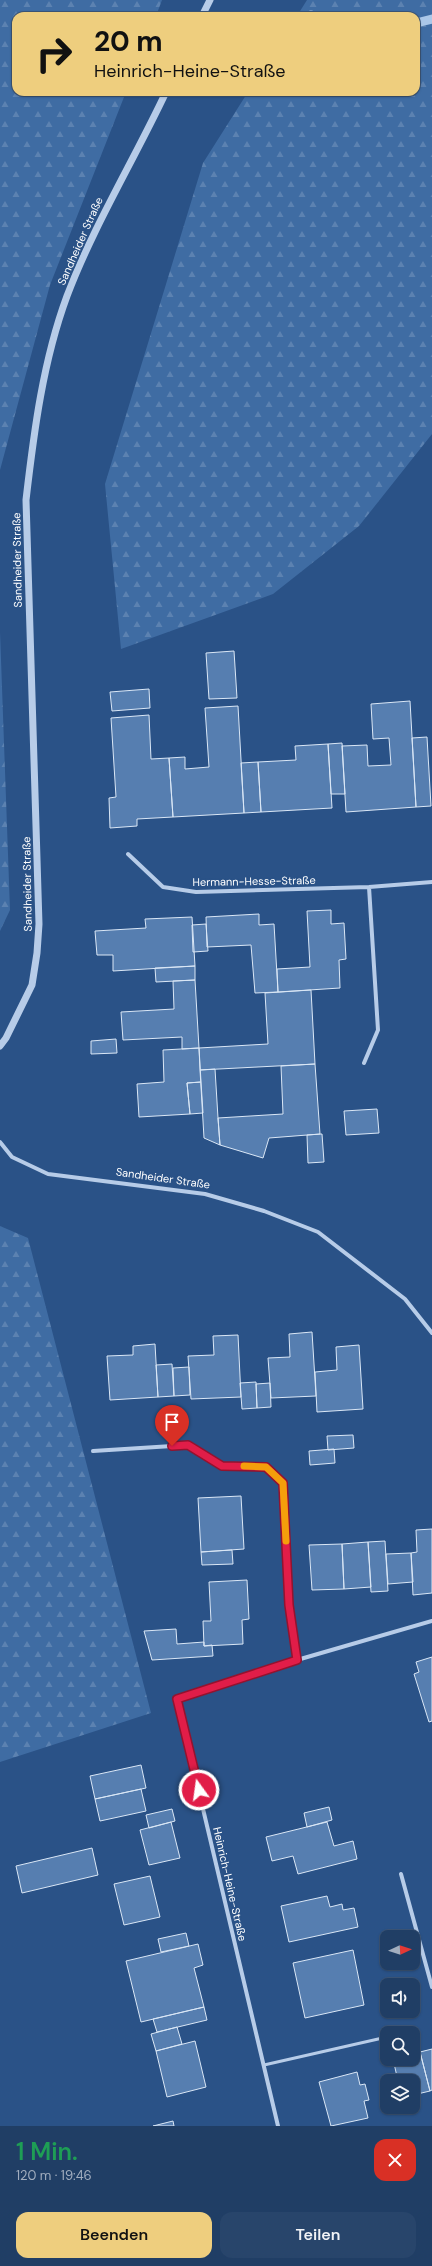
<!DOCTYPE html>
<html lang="de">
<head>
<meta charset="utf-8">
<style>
	body { margin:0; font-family:"DM Sans",sans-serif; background:#28456b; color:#f1f3f6; height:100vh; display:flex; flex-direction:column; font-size:15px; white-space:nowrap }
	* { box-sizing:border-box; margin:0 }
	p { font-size:13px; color:#a2aebf }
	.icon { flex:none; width:22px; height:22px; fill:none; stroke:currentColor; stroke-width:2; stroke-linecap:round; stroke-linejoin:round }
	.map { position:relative; height:2126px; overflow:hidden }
	.drawer { display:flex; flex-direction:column; background:#203e65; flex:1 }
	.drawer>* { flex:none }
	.hud { position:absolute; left:12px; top:12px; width:408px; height:84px; border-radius:12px; box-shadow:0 1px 3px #0004,0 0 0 1px #3d5779; background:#eece7e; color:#111; overflow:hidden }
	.needle { width:26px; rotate:86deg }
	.fabs { position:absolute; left:380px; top:1930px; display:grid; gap:8px }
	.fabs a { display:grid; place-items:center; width:40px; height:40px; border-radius:8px; background:#203e65; box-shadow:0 1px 3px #0004,0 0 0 1px #3d5779; font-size:20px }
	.pin { position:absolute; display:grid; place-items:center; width:34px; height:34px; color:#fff; margin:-41px -17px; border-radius:50% 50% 50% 0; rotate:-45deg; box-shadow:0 0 4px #0007 }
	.pin .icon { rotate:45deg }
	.me { position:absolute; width:44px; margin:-22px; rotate:346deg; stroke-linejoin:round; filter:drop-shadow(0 0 3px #0008) }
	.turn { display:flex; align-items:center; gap:14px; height:84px; padding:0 16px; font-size:18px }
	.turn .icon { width:52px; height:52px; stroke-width:2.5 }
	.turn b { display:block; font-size:28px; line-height:34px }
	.round { display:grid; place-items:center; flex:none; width:42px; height:42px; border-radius:12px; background:#28456b }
	.head { display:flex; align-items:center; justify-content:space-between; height:68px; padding:0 16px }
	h1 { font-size:24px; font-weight:600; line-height:30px; color:#1e9e55 }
	.primary-button { display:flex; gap:8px; margin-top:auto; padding:8px 16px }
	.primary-button a { flex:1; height:46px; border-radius:12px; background:#eece7e; color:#111; font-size:16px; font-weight:600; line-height:46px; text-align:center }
	.primary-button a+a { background:#28456b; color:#f1f3f6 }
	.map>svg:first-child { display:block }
	.forest { fill:url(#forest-firs) }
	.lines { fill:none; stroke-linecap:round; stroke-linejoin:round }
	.stream { stroke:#abc7e8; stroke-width:9 }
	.building { fill:#567eb0; stroke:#dae7f6 }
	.service { stroke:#b7cce8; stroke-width:3 }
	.minor { stroke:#b7cce8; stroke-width:4 }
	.tertiary { stroke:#b7cce8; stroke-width:7 }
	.route-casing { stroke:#92132f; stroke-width:10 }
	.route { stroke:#e11d48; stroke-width:7 }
	.slow { stroke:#f59e0b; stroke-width:7 }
	.labels { text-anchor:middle; stroke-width:3.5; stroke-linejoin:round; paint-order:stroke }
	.street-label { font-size:11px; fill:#fff; stroke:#2a5287 }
</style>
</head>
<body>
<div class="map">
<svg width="432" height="2126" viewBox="0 0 432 2126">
	<defs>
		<pattern id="forest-firs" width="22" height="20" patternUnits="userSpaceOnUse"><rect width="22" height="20" fill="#3f6ca3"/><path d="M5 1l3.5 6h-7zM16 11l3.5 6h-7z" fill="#5c82b1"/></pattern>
	</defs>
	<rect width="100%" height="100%" fill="#2a5287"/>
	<path class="forest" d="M0,0H162L156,16H16V92H126L50,285L0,470Z
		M307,0H432V434L359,526L273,594L121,649L105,484L203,163L248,92H416V16H297Z
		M0,632L10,910L0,931Z
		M0,1226L28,1238L151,1713L0,1762Z"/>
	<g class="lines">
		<path class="stream" d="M311,15L312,16
			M416,23L432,19"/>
	</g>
	<path class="building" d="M234,651L237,698L209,699L206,653Z
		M149,689L150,708L112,711L110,692Z
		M410,701L416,807L346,812L342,746L367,745L368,766L391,765L389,738L373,739L371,704Z
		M238,706L244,813L173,817L169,758L185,757V769L209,767L205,708Z
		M149,715L151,759L169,758L173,817L137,819V826L110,828L109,798L116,797L111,718Z
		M427,737L431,806L416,807L412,738Z
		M342,743L345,794H331L328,744Z
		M328,744L332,808L261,812L258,762L296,760L295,746Z
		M258,762L261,812L244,813L241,763Z
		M331,910V924L344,923L346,959L339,960L340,988L278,992L277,969L310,967L307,911Z
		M259,914V925L274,924L278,992L255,993L251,945L207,947L206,917Z
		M192,917L195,966L113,971V955H97L95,931L146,928L145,919Z
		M206,924L208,951L193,952L192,925Z
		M195,966V980L156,982L155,968Z
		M195,980L199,1048L182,1049V1037L123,1040L121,1012L174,1009L173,981Z
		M311,990L315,1064L200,1070L199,1048L268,1044L265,993Z
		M116,1039L117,1053L91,1054V1041Z
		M199,1048L201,1082L187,1083L190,1114L139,1117L137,1084L164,1082L163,1050Z
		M315,1064L320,1134L269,1138L263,1158L220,1145L218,1118L283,1114L281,1066Z
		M215,1069L218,1118L220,1145L204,1138L200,1070Z
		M201,1082L203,1113L190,1114L187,1083Z
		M377,1109L379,1133L346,1135L344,1111Z
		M322,1134L324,1162L308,1163L307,1135Z
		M312,1332L316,1396L271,1398L268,1358L290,1357L289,1334Z
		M238,1335L241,1397L191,1399L188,1356L214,1355L213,1336Z
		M155,1344L158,1397L110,1400L107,1356L133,1355V1346Z
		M359,1345L363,1409L317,1412L315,1372L337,1370L336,1347Z
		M172,1364L174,1396L158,1397L156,1365Z
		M189,1367L190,1395L174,1396L173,1368Z
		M256,1382L257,1408L242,1409L240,1383Z
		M270,1383L271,1407L257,1408L256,1384Z
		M353,1435L354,1448L328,1450L327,1436Z
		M334,1449L335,1463L310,1465L309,1451Z
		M241,1496L244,1549L201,1552L198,1498Z
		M432,1529V1593L413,1595L411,1553L417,1552L416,1530Z
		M385,1541L388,1591L371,1592L368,1542Z
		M368,1542L371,1587L344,1589L342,1544Z
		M342,1544L344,1589L312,1590L309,1545Z
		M232,1550L233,1564L202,1565L201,1552Z
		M411,1553L413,1582L388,1584L386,1554Z
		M247,1580L249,1619L242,1620L243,1644L204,1646L203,1621H211L209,1582Z
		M176,1629L177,1644L204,1642V1646L212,1645L213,1656L152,1660L144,1631Z
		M432,1657V1721L429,1722L414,1674L419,1672L416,1662Z
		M141,1765L146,1788L95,1799L90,1776Z
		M141,1789L146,1811L100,1821L95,1799Z
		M329,1807L332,1820L307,1827L304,1813Z
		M172,1809L175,1821L149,1828L146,1815Z
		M171,1822L180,1858L149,1865L140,1830Z
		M327,1822L334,1846L353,1841L357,1859L298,1874L293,1856L272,1861L266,1837Z
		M92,1848L98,1875L22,1893L16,1866Z
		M150,1876L160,1917L124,1925L114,1884Z
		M327,1896L330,1907L342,1904L343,1910L354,1908L358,1927L289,1942L281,1906Z
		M186,1933L189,1946L161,1952L158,1939Z
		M198,1944L203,1965L194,1968L204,2007L141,2022L126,1961Z
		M353,1950L364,2005L305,2018L293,1963Z
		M204,2007L207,2020L157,2032L153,2019Z
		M177,2027L182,2044L156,2051L151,2034Z
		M195,2041L206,2087L167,2097L156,2051Z
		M432,2049V2090L430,2091L420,2052Z
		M420,2052L430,2091L413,2095V2081H398L393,2059H413V2053Z
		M357,2072L360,2085L365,2084L369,2100L364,2101L368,2118L331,2126L319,2082Z
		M173,2121L174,2126H153Z"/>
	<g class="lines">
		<path class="service" d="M264,2065L387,2037"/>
		<path class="minor" d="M128,854L163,887L196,892L369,887L432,882
			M364,1063L378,1030L369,887
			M0,1142L12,1157L48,1174L205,1194L264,1211L318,1232L405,1299L432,1333
			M93,1451L188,1445L222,1466L266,1467L283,1483L289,1605L297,1660
			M401,1874L432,1987
			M278,2126L177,1699L297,1660L432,1621"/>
		<path class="tertiary" d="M202,16L210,0
			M0,1046L6,1038L32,985L37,953L39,924L26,500C34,431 43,361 67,296C94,225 134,160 166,92"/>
	</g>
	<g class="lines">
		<g class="route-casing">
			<path id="route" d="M172,1446L188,1445L222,1466L266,1467L283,1483L289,1605L297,1660L177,1699L199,1790"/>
		</g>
		<use href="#route" class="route"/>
		<path class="slow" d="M244,1466L266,1467L283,1483L286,1541"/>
	</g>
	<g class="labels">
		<g class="street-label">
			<text transform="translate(80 241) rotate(-66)" y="4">Sandheider Straße</text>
			<text transform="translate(17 560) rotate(-91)" y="4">Sandheider Straße</text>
			<text transform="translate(254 881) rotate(-1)" y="4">Hermann-Hesse-Straße</text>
			<text transform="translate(27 884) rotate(-91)" y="4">Sandheider Straße</text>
			<text transform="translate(163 1178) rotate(8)" y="4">Sandheider Straße</text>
			<text transform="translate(230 1884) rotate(77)" y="4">Heinrich-Heine-Straße</text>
		</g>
	</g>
</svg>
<div class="fabs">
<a><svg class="needle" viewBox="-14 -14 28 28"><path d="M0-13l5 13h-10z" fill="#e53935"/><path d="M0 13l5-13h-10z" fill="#a2aebf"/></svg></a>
<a><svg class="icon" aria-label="sound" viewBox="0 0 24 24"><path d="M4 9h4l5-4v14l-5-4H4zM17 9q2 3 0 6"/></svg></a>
<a><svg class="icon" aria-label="search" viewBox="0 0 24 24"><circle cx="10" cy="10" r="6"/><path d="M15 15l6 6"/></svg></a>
<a><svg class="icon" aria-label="layers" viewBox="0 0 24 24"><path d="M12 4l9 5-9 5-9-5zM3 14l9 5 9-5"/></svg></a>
</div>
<div class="pin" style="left:172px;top:1446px;background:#d93025"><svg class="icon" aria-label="arrive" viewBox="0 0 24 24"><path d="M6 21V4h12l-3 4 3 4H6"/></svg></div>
<svg class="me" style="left:199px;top:1790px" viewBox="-20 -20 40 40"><circle r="17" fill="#e11d48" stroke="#fff" stroke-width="3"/><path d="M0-11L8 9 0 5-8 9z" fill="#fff"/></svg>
<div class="hud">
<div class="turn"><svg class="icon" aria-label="right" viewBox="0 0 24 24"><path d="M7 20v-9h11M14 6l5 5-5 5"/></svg><div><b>20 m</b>Heinrich-Heine-Straße</div></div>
</div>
</div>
<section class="drawer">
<div class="head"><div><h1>1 Min.</h1><p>120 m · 19:46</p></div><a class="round" style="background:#d93025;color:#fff"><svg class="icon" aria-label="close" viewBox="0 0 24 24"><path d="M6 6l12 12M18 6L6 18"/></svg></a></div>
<div class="primary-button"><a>Beenden</a><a>Teilen</a></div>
</section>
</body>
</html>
